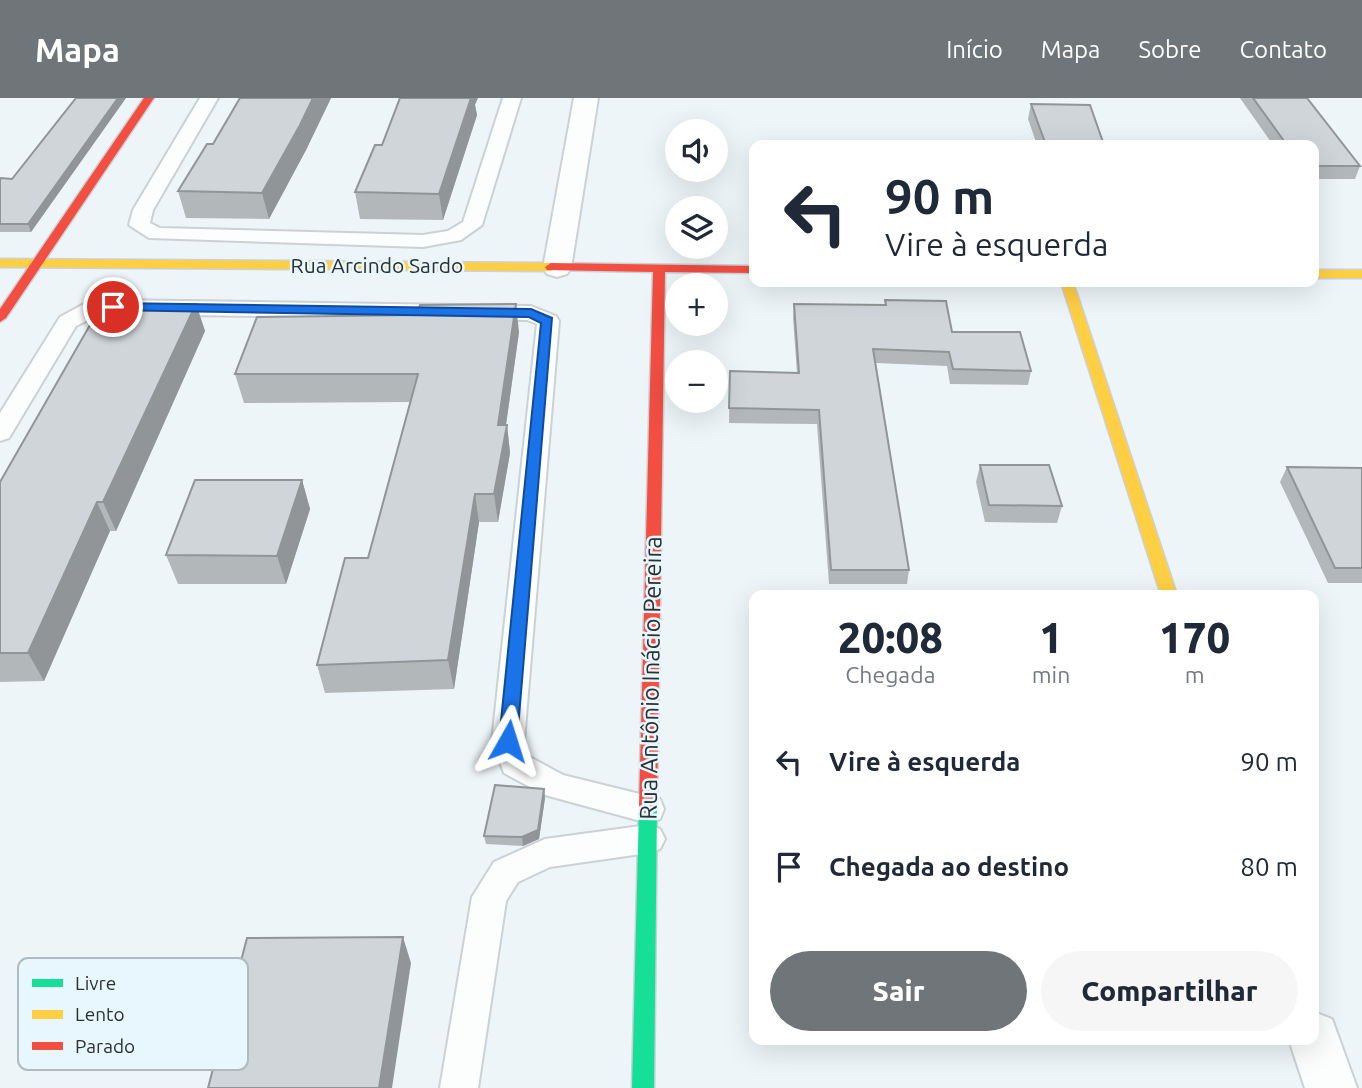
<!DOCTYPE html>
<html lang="pt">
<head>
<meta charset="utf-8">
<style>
	body { margin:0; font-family:Ubuntu,sans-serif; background:#f6f6f7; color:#1f2937; height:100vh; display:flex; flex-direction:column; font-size:26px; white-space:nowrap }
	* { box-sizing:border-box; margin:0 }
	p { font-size:23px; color:#747a83 }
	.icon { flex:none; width:38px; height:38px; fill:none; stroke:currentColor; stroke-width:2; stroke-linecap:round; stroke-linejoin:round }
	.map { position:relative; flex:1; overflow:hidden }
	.panel { position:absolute; left:749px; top:492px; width:570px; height:455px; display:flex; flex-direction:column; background:#fff; border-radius:14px; box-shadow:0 7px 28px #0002 }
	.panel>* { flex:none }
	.top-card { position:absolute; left:749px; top:42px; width:570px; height:147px; border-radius:14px; box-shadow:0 7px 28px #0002; background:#fff; color:#1f2937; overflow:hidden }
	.fabs { position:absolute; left:665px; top:21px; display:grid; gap:14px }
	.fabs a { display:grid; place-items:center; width:63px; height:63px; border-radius:50%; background:#fff; box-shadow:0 7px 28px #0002; font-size:35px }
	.pin { position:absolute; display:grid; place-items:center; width:60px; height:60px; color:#fff; margin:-30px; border:4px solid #fff; border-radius:50%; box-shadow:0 2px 7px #0007 }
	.me { position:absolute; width:77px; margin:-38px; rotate:6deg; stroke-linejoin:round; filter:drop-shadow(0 0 5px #0008) }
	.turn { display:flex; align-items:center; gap:24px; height:147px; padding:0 21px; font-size:32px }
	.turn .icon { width:91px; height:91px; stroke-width:2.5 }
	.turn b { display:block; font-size:49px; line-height:60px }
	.eta { display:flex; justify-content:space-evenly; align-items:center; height:119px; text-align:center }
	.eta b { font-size:42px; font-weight:800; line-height:49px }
	.cta { display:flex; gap:14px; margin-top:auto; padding:14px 21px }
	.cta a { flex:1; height:80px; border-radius:42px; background:#6f7578; color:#fff; font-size:28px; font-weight:800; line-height:80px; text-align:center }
	.cta a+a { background:#f6f6f7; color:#1f2937 }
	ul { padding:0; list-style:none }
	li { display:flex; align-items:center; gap:21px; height:105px; padding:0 21px }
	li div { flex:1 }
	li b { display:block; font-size:26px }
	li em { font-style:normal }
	header { display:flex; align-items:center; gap:42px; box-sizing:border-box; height:98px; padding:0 35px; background:#6f7578; color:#fff }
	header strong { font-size:33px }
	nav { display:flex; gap:38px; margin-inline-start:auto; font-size:24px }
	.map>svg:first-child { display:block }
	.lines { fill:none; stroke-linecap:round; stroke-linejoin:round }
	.lane-casing { stroke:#cbd1d4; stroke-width:4 }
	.street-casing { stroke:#cbd1d4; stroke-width:4 }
	.fast-casing { stroke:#cbd1d4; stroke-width:3 }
	.slow-casing { stroke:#cbd1d4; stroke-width:3 }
	.jam-casing { stroke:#cbd1d4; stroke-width:3 }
	.lane { fill:#fcfefe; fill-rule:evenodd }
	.street { fill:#fcfefe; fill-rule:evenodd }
	.fast { fill:#16e098; fill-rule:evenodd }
	.slow { fill:#ffcf43; fill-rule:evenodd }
	.jam { fill:#f24e42; fill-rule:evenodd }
	.wall { fill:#b2b7ba }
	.shaded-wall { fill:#919597 }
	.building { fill:#cfd5d8; stroke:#919597; stroke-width:2 }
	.route { fill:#1a73e8; stroke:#114b97; stroke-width:2 }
	.labels { text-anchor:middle; stroke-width:5; stroke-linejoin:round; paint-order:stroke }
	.far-street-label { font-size:21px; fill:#2b3033; stroke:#e8f6fe }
	.street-label { font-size:24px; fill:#2b3033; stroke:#e8f6fe }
	.key { fill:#e8f6fe; stroke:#afbbc1; stroke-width:2 }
	.key-label { font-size:19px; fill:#2b3033 }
</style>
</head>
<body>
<header>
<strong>Mapa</strong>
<nav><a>Início</a><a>Mapa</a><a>Sobre</a><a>Contato</a></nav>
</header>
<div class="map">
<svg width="1362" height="990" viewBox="0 0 1362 990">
	<rect width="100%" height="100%" fill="#edf5f9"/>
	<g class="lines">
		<g class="lane-casing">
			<path id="lane" d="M200,0H218L153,112L150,125L160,130L423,137L448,133L463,124L503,0H521L482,127L461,142L423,149L149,140L129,127L133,112Z
				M113,202L531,208L556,218L559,223L524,643L528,658L563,677L660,701L664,711L660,721L648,725L545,697L504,675L492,643L537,226L527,222L113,216L96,218L76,228L9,340L0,343V315L60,219L82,207Z
				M648,727L660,731L665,741L660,751L648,755L550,769L518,784L506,803L478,990H440L472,799L494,764L545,741Z"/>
		</g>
		<g class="street-casing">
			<path id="street" d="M574,0H598L571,170L567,176L557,179L547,176L543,170Z
				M1314,914L1332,921L1357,990H1305L1289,942H1314Z"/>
		</g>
		<g class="fast-casing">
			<path id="fast" d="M648,700L654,703L657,708L654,990H632L639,708L642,703Z"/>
		</g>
		<g class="slow-casing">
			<path id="slow" d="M0,161L551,165L557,169L551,173L0,169Z
				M1314,172H1362V180H1314Z
				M1061,184H1073L1177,497H1161Z"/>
		</g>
		<g class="jam-casing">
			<path id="jam" d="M144,0H154L6,220L0,224V211Z
				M551,165L754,168V175L665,174L657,708L654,713L648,716L642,713L639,708L653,174L547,172L545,169Z"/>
		</g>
		<use href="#lane" class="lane"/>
		<use href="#street" class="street"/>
		<use href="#fast" class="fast"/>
		<use href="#slow" class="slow"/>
		<use href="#jam" class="jam"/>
	</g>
	<path class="wall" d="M76,0H126L31,134H0V82L12,81Z
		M240,0H331L306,52L269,121L186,120L178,93L213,46Z
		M1240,0H1307L1360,68L1355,81H1314V47H1273Z
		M1031,6L1104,47H1037L1028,21Z
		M475,7L477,17L443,122L360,121L355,94L382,47Z
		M885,202L1031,273L1028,287L950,286L947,268L876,265L909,472L907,486H829L817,326L729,325L730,273L797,275L793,220L794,206L885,207Z
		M196,206L205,233L116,433H110L44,583L0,584V384Z
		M519,234L506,327H507L510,355L498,424H479L454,591L325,595L317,567L368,460L410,304L244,305L235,276Z
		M980,367L1062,408L1057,425L985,424L976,384Z
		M1287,369L1362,370V485H1328L1280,384Z
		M302,382L310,411L286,486H178L166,457Z
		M544,691L545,700L539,741L523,748L486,746L484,738Z"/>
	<path class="shaded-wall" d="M118,0H126L31,134L28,126Z
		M313,0H331L306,52L269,121L262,95Z
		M470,0H478L475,7L477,17L443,122L439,96Z
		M196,206L205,233L116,433L103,404Z
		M516,206L519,234L502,355L498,327Z
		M507,327L510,355L498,424L494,396Z
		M302,382L310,411L286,486L277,458Z
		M475,396L479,424L454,591L448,562Z
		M97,404L110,433L44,583L28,555Z
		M544,691L545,700L539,741L523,748L522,739Z
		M403,839L411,865L392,990H379Z"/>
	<path class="building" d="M76,0H118L28,126H0V82L1,80L12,81Z
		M240,0H313L300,27L262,95L178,93L207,46H213Z
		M400,0H471L439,96L355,94L375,47H382Z
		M1253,0H1307L1360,68H1314V47H1287Z
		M1031,6L1090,7L1104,47H1046Z
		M885,202L946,203L952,234H1020L1031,273L953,271L949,254L873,251L909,472H831L819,312L729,310L730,273L799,275L794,206L886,207Z
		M102,206H196L103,404H97L28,555H0V384Z
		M516,206L498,327H507L494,396H475L448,562L317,567L345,460H368L418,276H235L257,219L417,217L420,207Z
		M980,367H1049L1062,408L989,407Z
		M1287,369L1362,370V470H1335Z
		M195,382H302L277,458L166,457Z
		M495,687L544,691L538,732L522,739L484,738Z
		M403,839L379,990H208L247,840Z"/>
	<path class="route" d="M113,205L531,211L552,220L517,643L514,648H501L499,643L541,225L529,219L109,212L107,209Z"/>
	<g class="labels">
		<g class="far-street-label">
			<text x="377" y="175">Rua Arcindo Sardo</text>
		</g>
		<g class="street-label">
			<text transform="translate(651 580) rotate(-89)" y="8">Rua Antônio Inácio Pereira</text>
		</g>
	</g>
	<rect x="18" y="860" width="230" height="112" rx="10" class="key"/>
	<rect x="32" y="881" width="31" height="8" fill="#16e098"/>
	<rect x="32" y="912" width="31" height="9" fill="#ffcf43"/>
	<rect x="32" y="944" width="31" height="8" fill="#f24e42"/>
	<g class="key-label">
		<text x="75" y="892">Livre</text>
		<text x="75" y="923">Lento</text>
		<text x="75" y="955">Parado</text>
	</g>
</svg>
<div class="fabs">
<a><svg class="icon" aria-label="sound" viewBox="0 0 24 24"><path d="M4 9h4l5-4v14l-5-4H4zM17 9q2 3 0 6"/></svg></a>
<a><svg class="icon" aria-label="layers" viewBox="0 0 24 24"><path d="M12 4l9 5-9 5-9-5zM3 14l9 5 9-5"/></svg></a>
<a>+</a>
<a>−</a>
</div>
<div class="pin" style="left:113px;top:209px;background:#d93025"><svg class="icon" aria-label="arrive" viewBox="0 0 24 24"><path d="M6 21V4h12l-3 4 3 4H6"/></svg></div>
<svg class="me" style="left:508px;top:643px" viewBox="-20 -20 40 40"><path d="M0-17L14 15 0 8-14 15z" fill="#1a73e8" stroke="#fff" stroke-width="4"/></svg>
<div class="top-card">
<div class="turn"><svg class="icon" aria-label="left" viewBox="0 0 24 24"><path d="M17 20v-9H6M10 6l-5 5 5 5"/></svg><div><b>90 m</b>Vire à esquerda</div></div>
</div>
<section class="panel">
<div class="eta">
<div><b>20:08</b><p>Chegada</p></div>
<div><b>1</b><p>min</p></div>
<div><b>170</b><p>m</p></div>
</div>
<ul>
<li><svg class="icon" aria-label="left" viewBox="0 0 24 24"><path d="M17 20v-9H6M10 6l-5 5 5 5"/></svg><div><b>Vire à esquerda</b></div><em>90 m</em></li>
<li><svg class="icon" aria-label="arrive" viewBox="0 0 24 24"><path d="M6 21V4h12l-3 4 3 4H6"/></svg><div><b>Chegada ao destino</b></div><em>80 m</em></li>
</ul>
<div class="cta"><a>Sair</a><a>Compartilhar</a></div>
</section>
</div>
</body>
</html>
